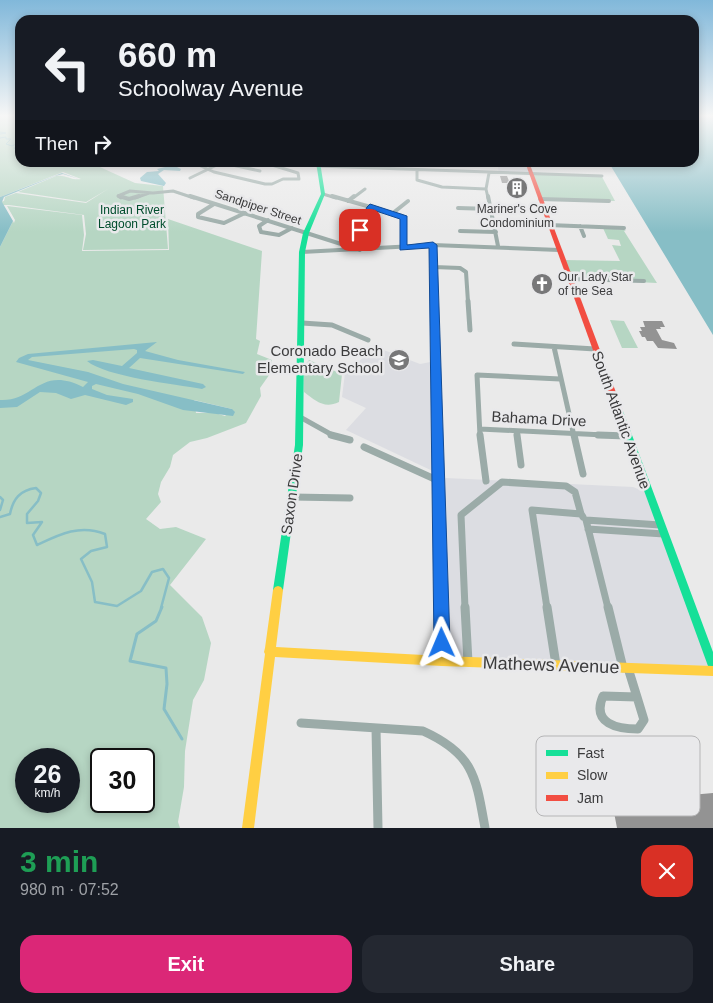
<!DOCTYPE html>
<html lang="en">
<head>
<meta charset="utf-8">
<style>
	body { margin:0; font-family:Helvetica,sans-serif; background:#242831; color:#f1f3f6; height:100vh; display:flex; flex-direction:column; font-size:19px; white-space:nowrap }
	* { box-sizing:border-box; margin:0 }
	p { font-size:16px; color:#9ea1a6 }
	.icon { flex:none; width:28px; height:28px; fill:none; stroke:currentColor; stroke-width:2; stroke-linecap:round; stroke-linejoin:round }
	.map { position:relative; height:828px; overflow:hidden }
	.sheet { display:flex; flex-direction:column; background:#171b24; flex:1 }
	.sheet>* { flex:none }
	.hud { position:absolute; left:15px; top:15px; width:684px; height:152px; border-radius:15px; box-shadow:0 2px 8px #0003; background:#171b24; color:#f1f3f6; overflow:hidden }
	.speed { position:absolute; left:15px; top:748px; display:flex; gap:10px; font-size:25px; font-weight:700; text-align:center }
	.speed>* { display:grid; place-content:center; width:65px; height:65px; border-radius:50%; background:#171b24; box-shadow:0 2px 8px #0003; line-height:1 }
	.speed small { font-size:12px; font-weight:400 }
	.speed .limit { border:2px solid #111; border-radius:8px; background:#fff; color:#111 }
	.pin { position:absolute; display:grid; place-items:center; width:42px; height:42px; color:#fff; margin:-21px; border-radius:10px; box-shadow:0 2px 8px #0006 }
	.me { position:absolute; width:55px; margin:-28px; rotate:359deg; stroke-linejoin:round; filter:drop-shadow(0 0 4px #0008) }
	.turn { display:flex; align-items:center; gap:18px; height:105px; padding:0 20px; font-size:22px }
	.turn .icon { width:65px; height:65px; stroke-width:2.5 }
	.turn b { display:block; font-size:35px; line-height:42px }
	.then { display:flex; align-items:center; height:48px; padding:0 20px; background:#0003; gap:10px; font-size:19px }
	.round { display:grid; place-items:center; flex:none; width:52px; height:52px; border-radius:15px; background:#242831 }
	.overview { display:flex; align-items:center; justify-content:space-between; height:85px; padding:0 20px }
	h1 { font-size:30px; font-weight:800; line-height:38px; color:#1e9e55 }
	.cta { display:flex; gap:10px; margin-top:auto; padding:10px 20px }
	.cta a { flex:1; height:58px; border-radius:15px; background:#db2777; color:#fff; font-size:20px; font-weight:800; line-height:58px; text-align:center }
	.cta a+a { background:#242831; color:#f1f3f6 }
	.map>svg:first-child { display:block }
	.built { fill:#dcdde2 }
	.green { fill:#b6d6c3; fill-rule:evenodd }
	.water { fill:#87bec6 }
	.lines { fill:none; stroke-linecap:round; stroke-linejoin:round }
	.stream-far2 { stroke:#87bec6; stroke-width:1 }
	.stream-far1 { stroke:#87bec6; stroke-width:2.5 }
	.stream { stroke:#87bec6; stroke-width:3 }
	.building { fill:#939393 }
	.street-far4 { stroke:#9baba8; stroke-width:3 }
	.street-far3 { stroke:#9baba8; stroke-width:4 }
	.street-far2 { stroke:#9baba8; stroke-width:5 }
	.street-far1 { stroke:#9baba8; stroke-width:7 }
	.street { stroke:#9baba8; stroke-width:9 }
	.fast { fill:#16e098; fill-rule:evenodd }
	.slow { fill:#ffcf43; fill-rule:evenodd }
	.jam { fill:#f24e42; fill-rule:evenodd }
	.route { fill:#1a73e8; stroke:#114b97 }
	.labels { text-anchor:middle; stroke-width:5; stroke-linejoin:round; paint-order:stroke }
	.far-street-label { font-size:12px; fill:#3b3b3c; stroke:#e9e9eb }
	.far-poi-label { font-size:12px; fill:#3b3b3c; stroke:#e9e9eb }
	.far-park-label { font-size:12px; fill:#014d2d; stroke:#e9e9eb }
	.poi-label { font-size:15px; fill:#3b3b3c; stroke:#e9e9eb; text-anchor:end }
	.street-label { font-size:15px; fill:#3b3b3c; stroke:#e9e9eb }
	.near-street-label { font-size:18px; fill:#3b3b3c; stroke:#e9e9eb }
	.key { fill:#e9e9eb; stroke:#b5b5b6; stroke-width:1 }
	.key-label { font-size:14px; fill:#3b3b3c }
</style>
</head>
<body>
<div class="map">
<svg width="713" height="828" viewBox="0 0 713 828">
	<rect width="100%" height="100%" fill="#eaeaea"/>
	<path class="built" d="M497,163H527L531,174L499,173Z
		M376,347L420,364L436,361L439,474L346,430L366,408L342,397L345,373Z
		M446,478L633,487L648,493L713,666L442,661L439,481Z"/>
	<path class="green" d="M0,116H20V162L91,163L135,183L163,186L168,249L83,250L86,234L84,215L9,205H0V202L4,201L5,197L16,193L86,203L108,189L86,202L18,192L56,176C65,174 72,181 81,179L63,172L0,197Z
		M533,174L601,175L615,201L542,200Z
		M7,206L82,215L84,235L82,251L169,250L168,219L262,251L256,339L260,341L257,354L272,360V371L260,388L261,396L246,423L207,438L190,442L173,455L170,467L161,482L158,494L161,502L146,519L160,529L176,527L206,539L170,585L202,617L211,643L204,680L193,700L185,751L184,787L178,822L180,828H0V247L13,221L14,223L15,220ZM194,400L232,409L225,416L215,413H196ZM26,759H69V801H26ZM101,759H144V801H101Z
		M603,228L626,230L624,231L657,283L572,279L564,260L620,261L612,245L621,246L619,240L608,239Z
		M610,320L624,321L638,348H622Z
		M309,360L342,374L339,402C324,409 316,401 304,392V366Z"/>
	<path class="water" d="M694,116H713V335L609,163L694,162Z
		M173,165L181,169L180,171L164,170L158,174L166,183L164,186L141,181L140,178L147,172L159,171L157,169Z
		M62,173L79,179L63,174L55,176L4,197L2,202L13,221L0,247V197Z
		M157,342L145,351L178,360L245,372L243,374L140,358L129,368L203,384L206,387L202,389C175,384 106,377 87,361L93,360L122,366L137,353V350L134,349L32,357L28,360L88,372L123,384L232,409L235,412L233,416L183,410L138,394L96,384L92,386V389L107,395L133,399V402L126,405L85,395L71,399L56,393L40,392L17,407L0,408V400C34,402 40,365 83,387L88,382L16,362L19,358L28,354Z"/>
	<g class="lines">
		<path class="stream-far2" d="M0,132L6,133L0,134
			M0,138L6,137V139H11L6,144L12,146L20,142
			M20,147L14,148L20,151"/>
		<path class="stream-far1" d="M0,497L3,500L0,510
			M0,517L10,514C13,499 20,490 36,488L41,493L38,501L27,514V523L42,522L33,535L37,545C60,534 80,524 105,534L107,547L91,551L81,559L92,582L95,602L117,606L141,591L152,572L163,569L169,578L161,608"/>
		<path class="stream" d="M162,607L156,621L137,634L130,661L166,668L167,684L164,709L182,739"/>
	</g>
	<path class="building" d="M500,176H507L509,181H517L523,197L507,183H502Z
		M643,321H662L665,327H660L661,329H656L662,340L674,343L677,349L658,348L653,341H647L645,337H642L639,331H642L640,327H645Z
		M713,793V828H617L612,802Z"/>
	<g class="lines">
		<path class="street-far4" d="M136,162H140
			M192,162L214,172L265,184H272L283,179H299L298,173L262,162
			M302,162L318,166L602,176
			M223,163L260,171
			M417,170V180L442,187L486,189
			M190,178L223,162
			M323,194L336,198
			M121,198L118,196L130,191L153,193L173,191L194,198
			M135,198L149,193
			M353,198L365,189
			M488,198L486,189L489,173"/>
		<path class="street-far3" d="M119,196L129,199L139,196
			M190,196L360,250
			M332,196L402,216L405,219L403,248
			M488,196L498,246
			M540,199L609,201
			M348,201L354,196
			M214,204L198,214V217L224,223L245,213
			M458,208L492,209
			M393,213L408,201
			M268,220L259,226L261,232L279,235L292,228
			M549,225L624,228
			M580,226L584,236
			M360,230L370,207
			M460,231L496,232
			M433,245L434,302
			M302,252L433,245L559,250
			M434,267L460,268L466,272L468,302
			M569,279L644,281"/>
		<path class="street-far2" d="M434,301L437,436
			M468,301L470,330
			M302,323L332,325L368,340
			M514,344L595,349
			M554,347L574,436
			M300,417L334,436
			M480,429L624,436
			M516,431L517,436
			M480,436L477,375L560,379"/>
		<path class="street-far1" d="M331,435L350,440
			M437,435L441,608
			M480,435L486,481
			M517,435L521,465
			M574,435L583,474
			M598,435L627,436
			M364,447L439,481
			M292,497L350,498
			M588,529L664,534
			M465,608L461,515L502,482L566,486L575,492L581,514
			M547,608L532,510L581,514L583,517
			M608,608L586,520L660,525"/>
		<path class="street" d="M441,607L442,661
			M465,607L468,662
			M547,607L556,665
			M608,607L623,668
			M628,668L637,697
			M603,696L637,697L644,720L638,729C618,729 591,724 603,696Z
			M301,723L423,731C474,754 476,777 485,828
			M376,728L378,828"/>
		<path class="fast" d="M316,162H320L325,194L309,233L305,252L303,445L283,590L281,593L278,594L275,593L273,590L295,445L299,252L303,233L321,194Z
			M619,408L623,411L713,652V671L709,670L708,666L615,411Z"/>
		<path class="slow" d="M278,586L281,587L283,590L276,647L442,656L713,666V676L442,666L275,657L254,828H242L265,654L264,652L265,648L273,590L275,587Z"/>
		<path class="jam" d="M525,162H529L623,411L622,413H616L615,411Z"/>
	</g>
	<linearGradient id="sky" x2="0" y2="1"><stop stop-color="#81b8da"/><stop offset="0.5" stop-color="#f6f6f6"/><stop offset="1" stop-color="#f6f6f6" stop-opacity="0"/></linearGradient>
	<rect width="713" height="232" fill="url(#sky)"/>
	<path class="route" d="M370,204L407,216V245L433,242L437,245L450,643L448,648L442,651L437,648L434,643L429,248L400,250V219L373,210L363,232H357L356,230L367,207Z"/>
	<defs>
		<g id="building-disc" transform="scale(1.125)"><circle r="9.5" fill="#787879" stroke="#e9e9eb"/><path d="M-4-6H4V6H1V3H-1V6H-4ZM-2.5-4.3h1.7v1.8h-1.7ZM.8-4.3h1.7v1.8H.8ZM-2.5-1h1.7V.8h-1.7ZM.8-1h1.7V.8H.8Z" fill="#fff"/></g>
		<g id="church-disc" transform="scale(1.125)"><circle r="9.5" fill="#787879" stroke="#e9e9eb"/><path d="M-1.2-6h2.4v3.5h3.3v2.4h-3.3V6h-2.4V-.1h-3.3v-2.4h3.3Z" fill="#fff"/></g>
		<g id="school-disc" transform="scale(1.125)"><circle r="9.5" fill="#787879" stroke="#e9e9eb"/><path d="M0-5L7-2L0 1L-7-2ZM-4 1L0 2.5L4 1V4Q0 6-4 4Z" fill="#fff"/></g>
	</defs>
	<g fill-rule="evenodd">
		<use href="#building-disc" x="517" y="188"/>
		<use href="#church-disc" x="542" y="284"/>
		<use href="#school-disc" x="399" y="360"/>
	</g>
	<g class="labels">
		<g class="far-street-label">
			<text transform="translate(258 207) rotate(18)" y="4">Sandpiper Street</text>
		</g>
		<g class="far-poi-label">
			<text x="517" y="213">Mariner's Cove<tspan x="517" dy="14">Condominium</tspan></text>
			<text x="558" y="281" text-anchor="start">Our Lady Star<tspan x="558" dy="14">of the Sea</tspan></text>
		</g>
		<g class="far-park-label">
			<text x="132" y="214">Indian River<tspan x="132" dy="14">Lagoon Park</tspan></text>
		</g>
		<g class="poi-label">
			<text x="383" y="356">Coronado Beach<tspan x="383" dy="17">Elementary School</tspan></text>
		</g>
		<g class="street-label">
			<text transform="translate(539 419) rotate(3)" y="5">Bahama Drive</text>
			<text transform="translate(621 420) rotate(70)" y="5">South Atlantic Avenue</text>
			<text transform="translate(292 494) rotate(-82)" y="5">Saxon Drive</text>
		</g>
		<g class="near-street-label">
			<text transform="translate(551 665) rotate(2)" y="6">Mathews Avenue</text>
		</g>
	</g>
	<rect x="536" y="736" width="164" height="80" rx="8" class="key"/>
	<rect x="546" y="750" width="22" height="6" fill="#16e098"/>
	<rect x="546" y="772" width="22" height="7" fill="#ffcf43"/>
	<rect x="546" y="795" width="22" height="6" fill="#f24e42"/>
	<g class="key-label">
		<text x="577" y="758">Fast</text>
		<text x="577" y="780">Slow</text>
		<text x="577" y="803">Jam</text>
	</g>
</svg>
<div class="speed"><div>26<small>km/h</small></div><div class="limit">30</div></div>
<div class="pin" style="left:360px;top:230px;background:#d93025"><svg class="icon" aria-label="arrive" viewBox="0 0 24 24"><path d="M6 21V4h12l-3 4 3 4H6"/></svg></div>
<svg class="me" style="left:442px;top:643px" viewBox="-20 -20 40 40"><path d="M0-17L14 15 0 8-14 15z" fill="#1a73e8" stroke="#fff" stroke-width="4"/></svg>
<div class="hud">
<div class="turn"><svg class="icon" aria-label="left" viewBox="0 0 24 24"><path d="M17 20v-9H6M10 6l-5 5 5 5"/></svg><div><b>660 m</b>Schoolway Avenue</div></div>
<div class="then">Then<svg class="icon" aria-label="right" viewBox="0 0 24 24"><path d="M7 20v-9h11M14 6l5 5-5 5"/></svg></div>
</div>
</div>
<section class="sheet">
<div class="overview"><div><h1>3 min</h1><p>980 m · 07:52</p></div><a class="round" style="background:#d93025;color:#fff"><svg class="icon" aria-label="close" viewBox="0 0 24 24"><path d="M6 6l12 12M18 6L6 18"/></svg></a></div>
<div class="cta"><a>Exit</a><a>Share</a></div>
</section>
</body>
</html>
